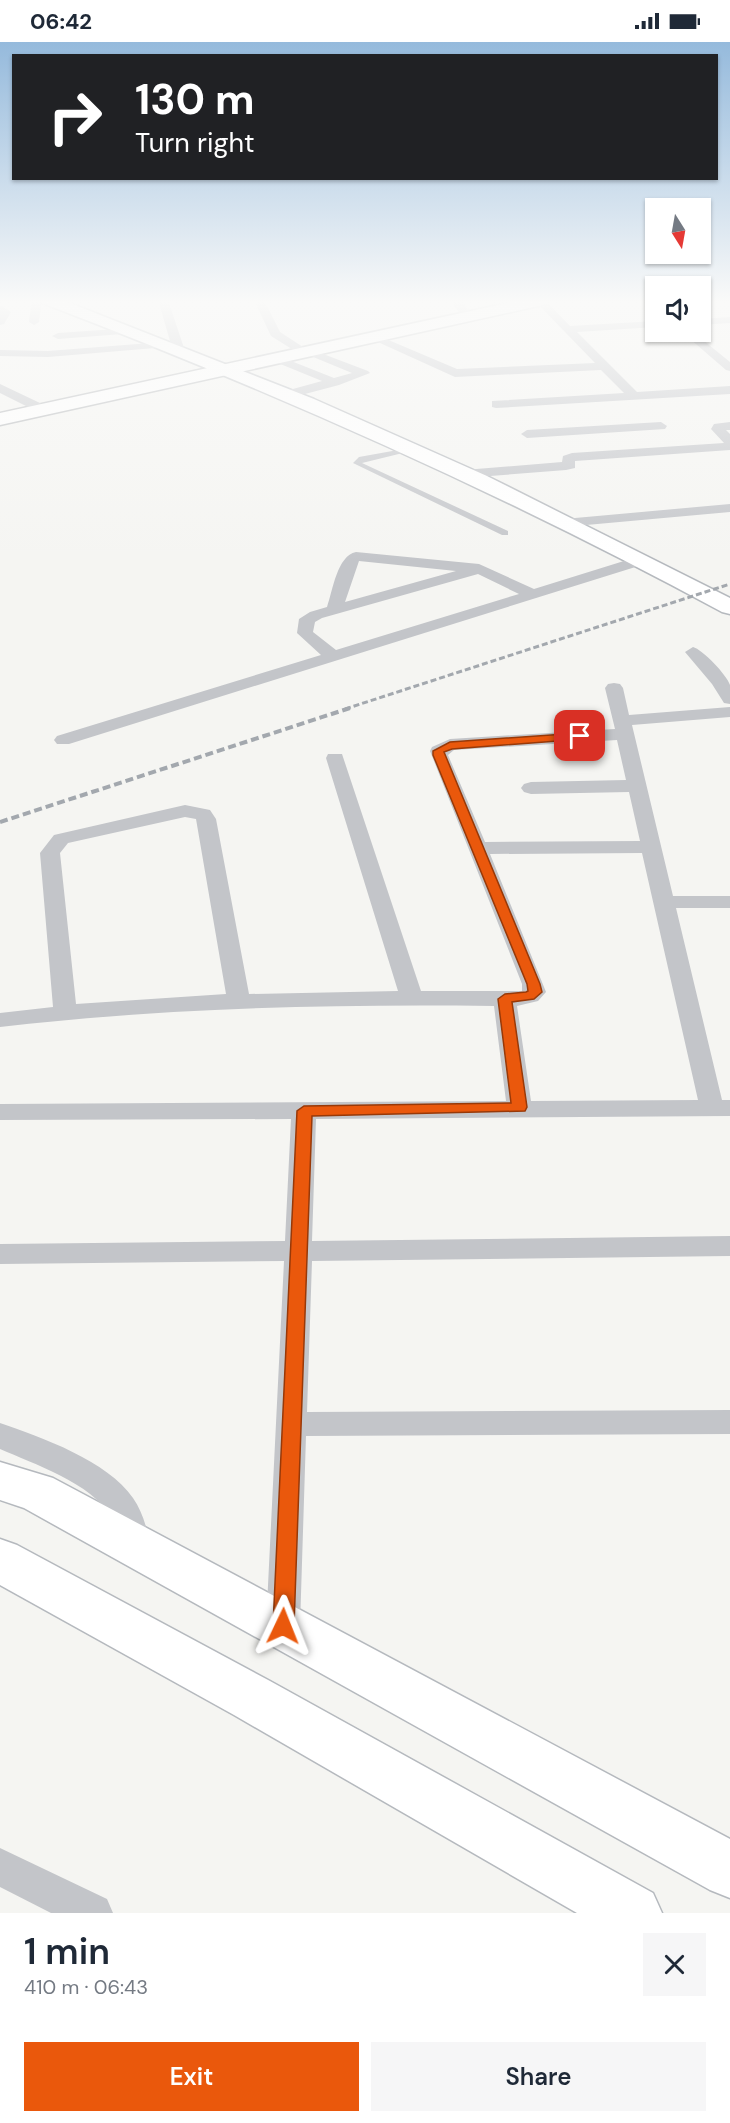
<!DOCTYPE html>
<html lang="en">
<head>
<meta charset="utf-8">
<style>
	body { margin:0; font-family:"DM Sans",sans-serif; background:#f6f6f7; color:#1f2937; height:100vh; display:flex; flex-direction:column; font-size:22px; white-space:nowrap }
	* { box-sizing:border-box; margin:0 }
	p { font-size:20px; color:#747a83 }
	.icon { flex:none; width:33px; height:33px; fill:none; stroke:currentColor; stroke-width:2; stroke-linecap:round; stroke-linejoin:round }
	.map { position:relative; height:1871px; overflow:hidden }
	.sheet { display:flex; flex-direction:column; background:#fff; flex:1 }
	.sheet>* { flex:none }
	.hud { position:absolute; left:12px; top:12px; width:706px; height:126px; border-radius:0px; box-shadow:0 2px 4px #0004; background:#202124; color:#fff; overflow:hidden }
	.needle { width:39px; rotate:169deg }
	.fabs { position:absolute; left:645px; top:156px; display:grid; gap:12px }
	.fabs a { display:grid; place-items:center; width:66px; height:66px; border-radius:0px; background:#fff; box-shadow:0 2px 4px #0004; font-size:30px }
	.pin { position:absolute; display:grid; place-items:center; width:51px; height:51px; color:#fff; margin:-26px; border-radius:12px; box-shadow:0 3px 9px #0006 }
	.me { position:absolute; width:66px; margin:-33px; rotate:2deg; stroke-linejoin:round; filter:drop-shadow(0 0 4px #0008) }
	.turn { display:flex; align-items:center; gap:21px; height:126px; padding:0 24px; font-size:27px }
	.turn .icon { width:78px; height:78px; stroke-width:2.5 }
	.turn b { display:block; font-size:42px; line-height:51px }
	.round { display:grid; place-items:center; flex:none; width:63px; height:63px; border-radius:0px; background:#f6f6f7 }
	.summary { display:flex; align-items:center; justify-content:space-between; height:102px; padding:0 24px }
	h1 { font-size:36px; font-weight:600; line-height:45px }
	.action { display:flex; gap:12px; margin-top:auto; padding:12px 24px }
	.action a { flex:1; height:69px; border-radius:0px; background:#ea580c; color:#fff; font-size:24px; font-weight:600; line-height:69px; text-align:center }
	.action a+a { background:#f6f6f7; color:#1f2937 }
	.status { display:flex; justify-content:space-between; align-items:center; height:42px; padding:0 30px; background:#fff; direction:ltr }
	.status svg { height:16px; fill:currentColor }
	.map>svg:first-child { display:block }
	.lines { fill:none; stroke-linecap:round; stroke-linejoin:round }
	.secondary-casing { stroke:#b5b9be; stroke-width:3 }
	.trunk-casing { stroke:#b3b6b9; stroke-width:3 }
	.service { fill:#c3c5c9; fill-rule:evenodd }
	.minor { fill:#c3c5c9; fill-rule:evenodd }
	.secondary { fill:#fff; fill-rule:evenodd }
	.trunk { fill:#fff; fill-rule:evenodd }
	.rail-far1 { stroke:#a3a8ae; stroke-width:3; stroke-dasharray:6 3; stroke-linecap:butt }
	.rail { stroke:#a3a8ae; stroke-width:4; stroke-dasharray:8 4; stroke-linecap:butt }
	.route { fill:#ea580c; stroke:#983908; stroke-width:1.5 }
</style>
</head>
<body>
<div class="status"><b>06:42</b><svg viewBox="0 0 49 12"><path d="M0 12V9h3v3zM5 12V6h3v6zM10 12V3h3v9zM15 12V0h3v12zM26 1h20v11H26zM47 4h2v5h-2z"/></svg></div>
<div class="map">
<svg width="730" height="1871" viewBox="0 0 730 1871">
	<rect width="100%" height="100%" fill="#f5f5f2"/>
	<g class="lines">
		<g class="secondary-casing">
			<path id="secondary" d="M39,258H62L314,357L487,434L730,556V572L722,570C502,451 275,350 42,261Z
				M0,1420L53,1436L730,1797V1856L710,1848L24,1466L0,1458Z
				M0,1497L17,1503L270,1639L653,1851L662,1871H577L234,1673L0,1543Z"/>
		</g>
		<g class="trunk-casing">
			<path id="trunk" d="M521,258H551L543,263L0,383V371Z"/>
		</g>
		<path class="service" d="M409,406L412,408L411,409L362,421L508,489V493H502L353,421L359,415Z"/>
		<path class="minor" d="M34,258H45L41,263L39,280L34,283L29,280L31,263Z
			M158,258H168L185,309L183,311H175L173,309Z
			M254,258H264L280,290L303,305V309H295L271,294Z
			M450,258H461L470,271L469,273H461Z
			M534,258H545L570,284L656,279V285L577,290L637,350L730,344V352L496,366L492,365V359L624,351L601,328L455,335L369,296L371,294H379L457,327L595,321Z
			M0,263L11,270L4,282L0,283Z
			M730,275V281L700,283V277Z
			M131,286L135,287V291L58,297L52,294L58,291Z
			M682,290H693L730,320V329L726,328Z
			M163,300L167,301V305L48,315L0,314V308L48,309Z
			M310,307L368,329L370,331L339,343L286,357L282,356V350L322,339L273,319V315H281L334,336L352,331L306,312V308Z
			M0,342L40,361L42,364L36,368L32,367L0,351Z
			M661,380L667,384L665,387L527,396L521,392L527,388Z
			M730,380V388H726L730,392V408L575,419V426L566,428L464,436L457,432L464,428L562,420L563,414L572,411L724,401L711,387L714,382Z
			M730,462V470L564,485L557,481L564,477Z
			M356,510L479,522L534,547L640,514L648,519L645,522L69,702H57L54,698L57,694L321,613L297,591L299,577L310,570L327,565C333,548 337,514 356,510ZM359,519L456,529L345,560ZM478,532L519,552L336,608L313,590L315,580L322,576Z
			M693,605C702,607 727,633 730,643C730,648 730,657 730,662L724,661L712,642L685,610Z
			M614,641L620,642L623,646L629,673L730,665V675L632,683L673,854H730V866H676L722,1058H730V1074L316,1077L312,1199L730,1194V1214L312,1219L307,1370L730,1368V1392L306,1394L300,1584L295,1595L283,1600L271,1595L266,1584L284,1219L0,1222V1202L285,1199L291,1077L0,1078V1062L506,1059L494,964C329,962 165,966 0,985V971L53,965L40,811L54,793L185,763L210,768L216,777L249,952L398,949L326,716L328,712H342L421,949H522V942L430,709L432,705L450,697L615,687L605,646L608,642ZM617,698L626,738L531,740L524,742L521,746L524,750L531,752L629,750L640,799L485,800L448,713L454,708ZM185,775L196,777L226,952L76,962L60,811L68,801ZM642,811L698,1058L531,1059L517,964L538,959L546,950L490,812Z
			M0,1381C41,1395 108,1419 133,1456C143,1470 147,1488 151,1504L147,1514L135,1518L123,1514C117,1501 117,1486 110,1474C93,1442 32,1421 0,1407Z
			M0,1806L107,1857L113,1871H51L0,1845Z"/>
		<use href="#secondary" class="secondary"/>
		<use href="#trunk" class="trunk"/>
		<path class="rail-far1" d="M345,667L730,542"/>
		<path class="rail" d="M0,780L350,666"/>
	</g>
	<linearGradient id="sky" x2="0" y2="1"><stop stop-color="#95badc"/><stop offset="0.5" stop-color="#fafaf9"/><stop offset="1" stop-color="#fafaf9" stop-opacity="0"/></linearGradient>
	<rect width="730" height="520" fill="url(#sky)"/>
	<path class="route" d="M580,691L584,692V697L452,707L444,710L540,942L542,950L534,957L512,960L527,1065L525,1069L312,1074L294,1584L291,1591L283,1594L276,1591L273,1584L297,1069L304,1064L511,1061L498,957L505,952L526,950L528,949L527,942L433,713V709L450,700Z"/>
</svg>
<div class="fabs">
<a><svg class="needle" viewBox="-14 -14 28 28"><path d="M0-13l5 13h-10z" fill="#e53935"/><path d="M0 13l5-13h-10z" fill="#747a83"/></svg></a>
<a><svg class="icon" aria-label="sound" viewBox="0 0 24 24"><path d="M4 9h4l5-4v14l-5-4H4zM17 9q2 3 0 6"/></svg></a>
</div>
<div class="pin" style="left:580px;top:694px;background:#d93025"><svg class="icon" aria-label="arrive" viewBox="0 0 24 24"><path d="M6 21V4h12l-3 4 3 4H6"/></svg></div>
<svg class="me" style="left:283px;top:1584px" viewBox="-20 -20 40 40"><path d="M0-17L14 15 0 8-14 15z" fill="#ea580c" stroke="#fff" stroke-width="4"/></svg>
<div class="hud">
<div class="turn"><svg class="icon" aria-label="right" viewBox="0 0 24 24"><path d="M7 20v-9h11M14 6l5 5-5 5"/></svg><div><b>130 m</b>Turn right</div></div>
</div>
</div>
<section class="sheet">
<div class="summary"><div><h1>1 min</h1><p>410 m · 06:43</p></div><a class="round"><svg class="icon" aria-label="close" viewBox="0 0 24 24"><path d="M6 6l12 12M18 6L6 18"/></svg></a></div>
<div class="action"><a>Exit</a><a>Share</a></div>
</section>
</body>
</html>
